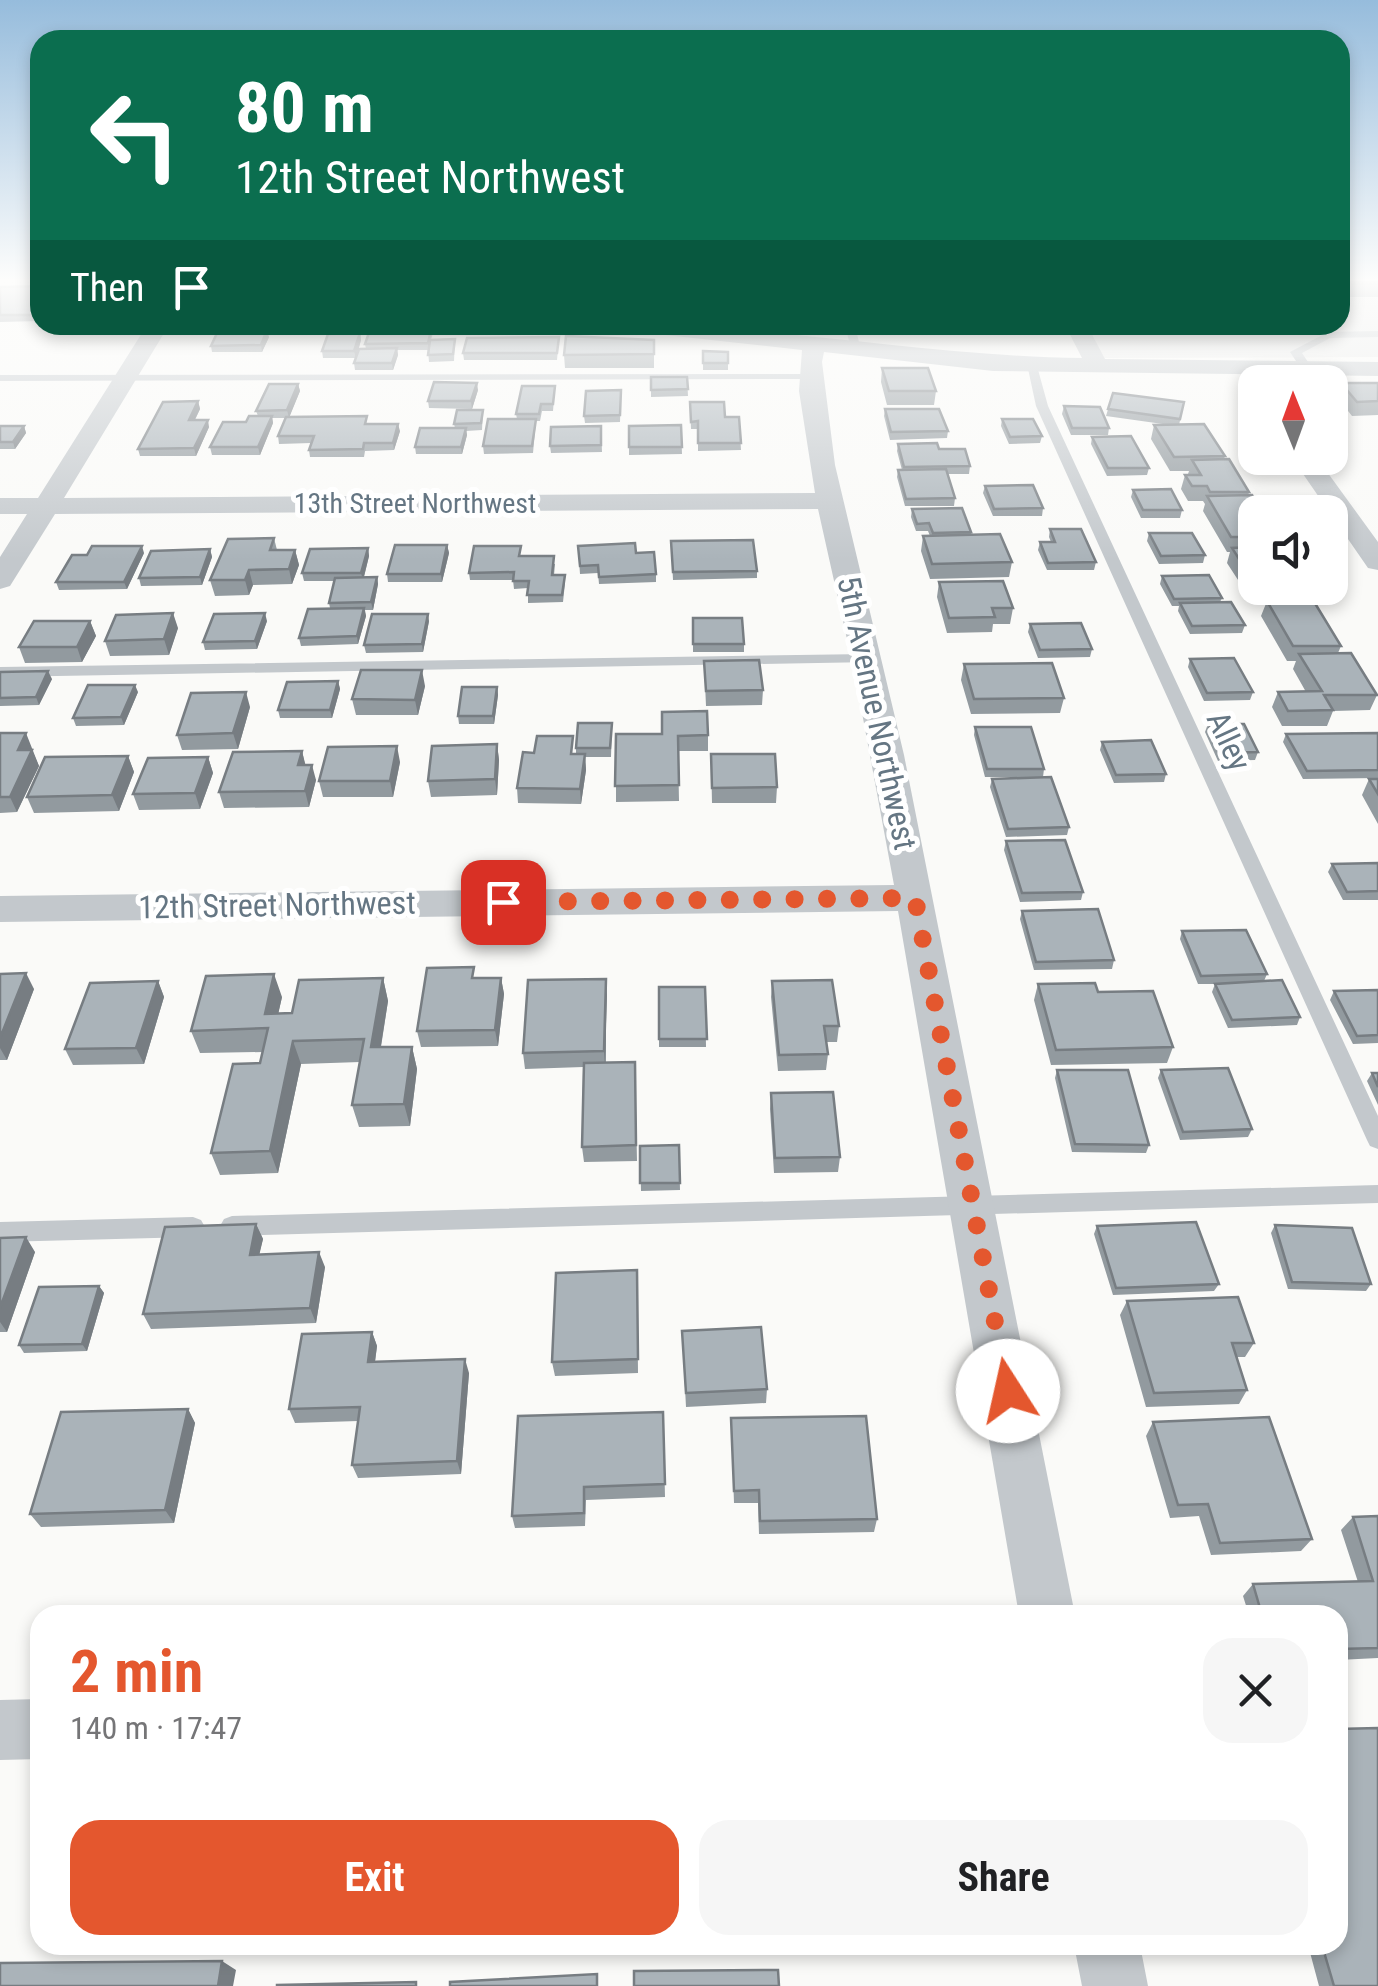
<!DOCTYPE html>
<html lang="en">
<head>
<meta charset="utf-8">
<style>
	body { margin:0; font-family:"Roboto Condensed",sans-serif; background:#f6f6f6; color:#202124; height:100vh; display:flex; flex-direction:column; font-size:38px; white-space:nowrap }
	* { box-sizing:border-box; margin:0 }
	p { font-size:32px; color:#757577 }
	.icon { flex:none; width:55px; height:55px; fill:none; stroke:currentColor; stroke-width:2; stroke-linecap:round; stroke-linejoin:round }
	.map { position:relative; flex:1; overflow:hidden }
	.side { position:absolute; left:30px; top:1605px; width:1318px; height:350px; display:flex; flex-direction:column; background:#fff; border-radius:30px; box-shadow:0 5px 15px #0003 }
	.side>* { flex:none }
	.banner { position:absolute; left:30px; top:30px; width:1320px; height:305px; border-radius:30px; box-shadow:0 5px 15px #0003; background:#0b6e4f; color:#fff; overflow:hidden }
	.needle { width:65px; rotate:359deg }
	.buttons { position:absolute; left:1238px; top:365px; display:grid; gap:20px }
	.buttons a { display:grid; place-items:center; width:110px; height:110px; border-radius:20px; background:#fff; box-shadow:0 5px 15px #0003; font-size:50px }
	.pin { position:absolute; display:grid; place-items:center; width:85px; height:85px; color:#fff; margin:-42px; border-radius:20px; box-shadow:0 5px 15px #0006 }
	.me { position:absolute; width:110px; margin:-55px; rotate:350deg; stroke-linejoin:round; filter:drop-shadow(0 0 8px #0008) }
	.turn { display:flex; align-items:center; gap:35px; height:210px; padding:0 40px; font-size:45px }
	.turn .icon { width:130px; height:130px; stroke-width:2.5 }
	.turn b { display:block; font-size:70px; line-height:85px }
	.then { display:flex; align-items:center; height:95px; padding:0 40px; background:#0003; gap:20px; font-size:38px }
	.round { display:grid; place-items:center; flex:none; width:105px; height:105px; border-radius:30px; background:#f6f6f6 }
	.overview { display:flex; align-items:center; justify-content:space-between; height:170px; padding:0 40px }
	h1 { font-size:60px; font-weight:700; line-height:75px; color:#e4572e }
	.primary-button { display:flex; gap:20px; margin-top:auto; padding:20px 40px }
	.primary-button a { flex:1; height:115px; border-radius:30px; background:#e4572e; color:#fff; font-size:40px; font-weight:700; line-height:115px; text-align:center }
	.primary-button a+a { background:#f6f6f6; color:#202124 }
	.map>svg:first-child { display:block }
	.built { fill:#e8e9e9 }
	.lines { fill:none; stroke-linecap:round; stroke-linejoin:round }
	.service { fill:#c3c8cc; fill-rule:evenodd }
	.minor { fill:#c3c8cc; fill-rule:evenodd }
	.wall { fill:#929a9f }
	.shaded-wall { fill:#777d82 }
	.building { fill:#aab3b9; stroke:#777d82; stroke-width:2.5 }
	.route { stroke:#e4572e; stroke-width:18; stroke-dasharray:0 32.4 }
	.labels { text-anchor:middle; stroke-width:10; stroke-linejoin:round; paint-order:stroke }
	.far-street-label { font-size:28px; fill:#657683; stroke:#fff }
	.street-label { font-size:32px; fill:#657683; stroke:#fff }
</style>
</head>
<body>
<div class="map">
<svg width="1378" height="1986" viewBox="0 0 1378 1986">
	<rect width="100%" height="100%" fill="#fafaf8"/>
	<path class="built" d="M1340,282H1378V357L1101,358L1084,325H1340Z"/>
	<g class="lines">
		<path class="service" d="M845,325H855L861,351L851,349Z
			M1378,331V337L1330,338L1302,353L1312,368L1306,371L1302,370L1290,352L1328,332Z
			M1027,364L1037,366L1048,406L1378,1116V1149L1370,1146L1367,1140L1036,406Z
			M812,374V378L808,379L0,381V375Z
			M868,654L873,656V662L0,677V667Z
			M1378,1185V1203L232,1236L224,1233L220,1226L224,1219L232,1216Z
			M193,1217L201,1220L205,1227L201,1234L193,1237L0,1242V1222Z"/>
		<path class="minor" d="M147,325H169L64,498L815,493L799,391L802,350L638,332L627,325C779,325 929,356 1082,358L1065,325H1087L1105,359L1378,362V376L993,371L824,352L822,362L835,465L904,755L1075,1615H1019L898,911L0,922V896L894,885L855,675L818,509L55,514L10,586L0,589V557L27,514H0V498H38Z
			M1292,458H1317L1378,542V570L1368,568Z
			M40,1699V1759L0,1760V1700Z
			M1074,1945H1140L1148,1986H1082Z"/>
	</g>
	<path class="wall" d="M1340,282H1378V297H1340Z
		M40,286V321L0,322V287Z
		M360,333L361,340L356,358H323L322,351Z
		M433,333L431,340L455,339L454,361L429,362L428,350H397L398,355L393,370H355L354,363L366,349L365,344Z
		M269,337L262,352H212L211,346Z
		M559,337L557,360H464L463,353Z
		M654,340V368H565L564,355Z
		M703,351L728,352V370H703Z
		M882,368L936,391L934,405H887L881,382Z
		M651,377H687L688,396L651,397Z
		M1341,383H1378V415L1352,416L1337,397Z
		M298,384L300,391L289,417L368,424L400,431L394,450L365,451L364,457H310L309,450L311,443L279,444L278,436L285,418H272L273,423L260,455H212L210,447L258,416L256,411Z
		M555,386L553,411H542L540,421H536L533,453L484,454L483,446L517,419L516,414Z
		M478,390L472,409L429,408L428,401Z
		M621,390L620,422L585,423L584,416Z
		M1113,393L1184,402L1179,425L1225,456L1224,459L1249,492L1248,496L1255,512V588H1300L1296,599L1251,600L1227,563L1230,552H1227L1203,511L1205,504L1203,501H1188L1181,489L1185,475L1188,474L1189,471H1170L1151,439L1154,425H1170L1106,416Z
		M198,401L200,409L195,420L209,427L196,456H140L138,449Z
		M690,402L725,417H739L741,450L698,451V429H691Z
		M1064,406L1109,428L1108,435H1071L1062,414Z
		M885,409L948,431L947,438L890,440L884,416Z
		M483,410L482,430L466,431L467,435L462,454H416L415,447L455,428L454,424Z
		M1002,419L1042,436L1040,443L1009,444L1001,426Z
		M681,425L682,454L629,455V426Z
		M0,426H24L26,433L15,449H0Z
		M601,426L602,452L551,453L550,446Z
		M1092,437L1149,468L1147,475L1107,476L1091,444Z
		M898,444L939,449L970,466L969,474H947L955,498L954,506H905L897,477L898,470H902L897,451Z
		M985,486L1043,508L1042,516H993L983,493Z
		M1133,490L1182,510L1180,518H1141L1131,497Z
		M912,509L971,532V535L1012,562L1009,577L930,579L921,551L923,536H930L928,531H916L911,517Z
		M1050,529L1096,562L1094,570H1047L1038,550L1040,542H1051L1049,537Z
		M1149,533L1205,555L1203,563L1159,564L1147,541Z
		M274,538L277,550H295L299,565L292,584L253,585L249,595L215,596L210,580Z
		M671,541L757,571V578L673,580Z
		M447,545L449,553L442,582H388L387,574Z
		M578,546L636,553L656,574V582L599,584L598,573L580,574Z
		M368,548L369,556L364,577H377L378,584L373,610H365L366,616L358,644L301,646L299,638L330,608L329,603L335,581H304L302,573Z
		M210,549L212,557L202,585L141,586L139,578Z
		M144,553L127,589L59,590L56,582Z
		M521,556L555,564L554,575L565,583L563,602L528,603V588L514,589L513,580H470L469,573Z
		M1162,576L1222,598L1220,602L1245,625L1242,633L1190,634L1178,611L1179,606H1172L1160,584Z
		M939,582L1013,608L1010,624H993L992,632L947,633L937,597Z
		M1267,601L1341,646L1338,653L1377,695L1370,710L1333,711L1327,726H1282L1272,707L1278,692H1306L1293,669L1296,661H1287L1261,616Z
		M693,618L744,644V652H693Z
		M90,621L96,636L82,662L25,663L19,647Z
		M267,621L257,649L205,650L203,642Z
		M429,621L423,652L366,653L364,645Z
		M1030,624L1092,649L1090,657L1038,658L1028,632Z
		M178,628L169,655L110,656L105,641Z
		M1190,659L1253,692L1250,700L1204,701L1188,667Z
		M704,661L763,690L762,705L706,706Z
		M964,664L1064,698L1060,713L971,714L961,680Z
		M0,672L52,679L39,705L0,706Z
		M338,681L340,689L332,718H280L278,710Z
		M425,686L418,715H356L352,699Z
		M497,687L498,695L494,724H459L458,716Z
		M138,692L124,725L76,726L73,718Z
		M250,707L238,749L182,750L177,735Z
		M612,723L611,757H585L586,770L581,804L518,803L517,788L576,754V748Z
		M1208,724L1258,752L1255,760L1218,761L1205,732Z
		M975,727L1044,769L1043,777H985L974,735Z
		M0,733L33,749L32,750L39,766L17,812L0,813Z
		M1378,733V778L1303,779L1283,742L1286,734Z
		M616,734L708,735V751H678L679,801L616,802Z
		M1102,742L1166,774L1164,782L1114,783L1100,750Z
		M497,744L499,760L497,795L431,797L428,781Z
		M302,751L305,765L316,780L309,807L224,808L219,792Z
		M711,754L777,787L776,803H712Z
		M128,756L134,772L119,811L34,813L27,797Z
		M208,757L213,773L200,809L139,810L133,794Z
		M400,762L393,797H323L319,781Z
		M992,779L1069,827L1067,835L1006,837L990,787Z
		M1369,779H1378V824L1362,795Z
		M1006,841L1083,892L1081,900L1020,902L1004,850Z
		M1378,863V900H1343L1328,872L1332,864Z
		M1022,911L1114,960L1112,969L1034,970L1020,919Z
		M1182,931L1267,974L1264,981L1300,1017L1297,1025L1228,1028L1212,992L1215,984H1198L1180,939Z
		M0,974L34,989L7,1060H0Z
		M383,978L388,1001L381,1047H412L417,1069L410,1126L359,1127L352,1105L360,1062L301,1064L278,1173L220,1175L211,1153L260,1063L263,1052L200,1053L191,1031L282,997L278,1014L292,1013Z
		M475,978H501L504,994L498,1046L421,1047L417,1031Z
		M606,979V1062H635L637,1161L584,1162L582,1147L583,1067L525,1069L523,1053Z
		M158,981L164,997L144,1064L73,1065L65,1049Z
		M772,981L839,1026L837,1042H826L828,1054L826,1070L778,1071L771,997Z
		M1038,984L1098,992L1173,1047L1167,1063L1051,1065L1034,1000Z
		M659,987H705L706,1047H659Z
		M1378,990V1043L1353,1044L1330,1000L1334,991Z
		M1057,1070L1149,1145L1146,1153L1072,1152L1055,1078Z
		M1161,1070L1252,1129L1248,1137L1180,1140L1158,1078Z
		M1372,1073H1378V1105L1367,1081Z
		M771,1093L840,1157L838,1172L774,1173L770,1109Z
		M679,1145L680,1190L641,1191L640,1146Z
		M256,1224L263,1239L259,1254L325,1267L316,1323L151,1329L143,1314Z
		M1275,1225L1371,1284L1366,1291L1288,1289L1271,1233Z
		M1097,1226L1219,1284L1214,1291L1113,1295L1094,1234Z
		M0,1238L35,1252L7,1332H0Z
		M637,1270L638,1373L555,1376L552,1362Z
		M99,1286L104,1293L87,1351L24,1353L19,1345Z
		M1127,1301L1254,1343L1245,1357H1237L1247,1390L1239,1404L1146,1407L1120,1315Z
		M682,1331L767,1389L766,1403L686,1407Z
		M372,1332L377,1346L375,1362L469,1373L461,1474L358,1478L352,1465L358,1421L295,1423L289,1409Z
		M188,1409L195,1423L174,1523L41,1527L30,1514Z
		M663,1412L665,1497L586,1500L585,1526L515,1528L512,1516Z
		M731,1418L877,1519L874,1532L759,1534L758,1503H734Z
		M1153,1422L1312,1539L1301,1551L1211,1555L1199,1516L1170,1518L1146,1436Z
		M1378,1516V1658L1338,1660V1615H1249L1243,1596L1253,1584L1358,1582L1341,1530L1353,1517Z
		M1308,1945H1338L1378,1986H1319Z"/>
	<path class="shaded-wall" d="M267,330L269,337L262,352L261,345Z
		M360,333L361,340L356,358L354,351Z
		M397,348L398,355L393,370L392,363Z
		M477,383L478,390L472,409L471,401Z
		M298,384L300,391L289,418L287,410Z
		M198,401L200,409L191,427L189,420Z
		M272,416L273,423L260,455L258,447Z
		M208,420L209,427L196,456L194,448Z
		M398,424L400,431L394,450L393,443Z
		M24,426L26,433L15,449L13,442Z
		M466,428L467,435L462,454L461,447Z
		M447,545L449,553L442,582L441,574Z
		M142,546L144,553L127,589L124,582Z
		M368,548L369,556L363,580L361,573Z
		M210,549L212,557L202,585L200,577Z
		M295,550L299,565L292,584L289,569Z
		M249,570L253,585L249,595L245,580Z
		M377,577L378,584L373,610L371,602Z
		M364,608L366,616L358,644L357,636Z
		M173,613L178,628L169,655L164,639Z
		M265,613L267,621L257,649L255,641Z
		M428,614L429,621L423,652L422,644Z
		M90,621L96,636L82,662L77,647Z
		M422,670L425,686L418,715L415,700Z
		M48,671L52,679L39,705L36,697Z
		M338,681L340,689L332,718L330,710Z
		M135,685L138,692L124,725L121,717Z
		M497,687L498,695L494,724L493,716Z
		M246,692L250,707L238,749L233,733Z
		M26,733L39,766L17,812L10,797L18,750Z
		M497,744L499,760L497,795L495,779Z
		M397,746L400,762L393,797L390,781Z
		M302,751L306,767L298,765Z
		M585,754L586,770L581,804L580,789Z
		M128,756L134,772L119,811L112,795Z
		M208,757L213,773L200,809L195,793Z
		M312,765L316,780L309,807L305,791Z
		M26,973L34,989L7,1060L0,1048V1038Z
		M274,974L282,997L273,1037L265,1014Z
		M383,978L388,1001L377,1070L371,1047Z
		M501,978L504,994L498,1046L495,1030Z
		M606,979L607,995L605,1067L604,1051Z
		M158,981L164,997L144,1064L136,1048Z
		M293,1041L301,1064L278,1173L270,1151Z
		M412,1047L417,1069L410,1126L404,1104Z
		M256,1224L263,1239L256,1269L250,1255Z
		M26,1237L35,1252L7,1332L0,1322V1308Z
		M319,1252L325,1267L316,1323L310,1308Z
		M99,1286L104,1293L87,1351L82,1344Z
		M372,1332L377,1346L373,1376L368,1362Z
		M465,1359L469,1373L461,1474L457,1461Z
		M188,1409L195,1423L174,1523L165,1510Z
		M222,1961L236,1970L233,1986H218Z"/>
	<path class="building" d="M1340,282H1378V284H1340Z
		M40,286V312L38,315H0V287Z
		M432,326L428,343L365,344L371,327Z
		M267,330L261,345L211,346L218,331Z
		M360,333L354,351H322L328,334Z
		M566,336L654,340V354L564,355Z
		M559,337L557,353H463L467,338Z
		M455,339L453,354L428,355L430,340Z
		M397,348L392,363H354L359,349Z
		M703,351L728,352V363H703Z
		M882,368H928L936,391H889Z
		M651,377H687L688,389L651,390Z
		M434,382L477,383L471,401H428Z
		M1341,383H1378V401L1357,402Z
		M269,384H298L287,410L256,411Z
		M522,386H555L553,404H541L539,414H516Z
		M621,390L620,415L584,416L586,391Z
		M1113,393L1184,402L1180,419L1108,409Z
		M198,401L189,420H208L194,448L138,449L163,402Z
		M690,402H724L725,417H739L741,443H698V421L691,422Z
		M1064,406L1100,407L1109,428H1072Z
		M885,409H939L948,431L891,432Z
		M457,410H483L481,423L454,424Z
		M249,416H272L258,447H210L223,422H246Z
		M367,416L365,424H398L393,443H364L363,449L309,450L314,436H278L286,417Z
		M488,419H536L532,446H483Z
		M1002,419H1033L1042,436L1010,437Z
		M1204,424L1225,456L1174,457L1154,425Z
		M681,425L682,447H629V426Z
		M0,426H24L13,442H0Z
		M601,426V445L550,446L551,427Z
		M420,428H466L461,447H415Z
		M1131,436L1149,468H1108L1092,437Z
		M937,443L939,449H965L970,466L904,467L898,444Z
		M1229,459L1249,492H1210L1207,486H1192L1185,475H1201L1192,460Z
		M946,469L955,498L906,499L898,470Z
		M1033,485L1043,508L994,509L985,486Z
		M1171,489L1182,510H1143L1133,490Z
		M1252,495L1263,512H1255V537H1231L1207,496Z
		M962,508L971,532L933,533L929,523L917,524L912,509Z
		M1050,529H1081L1096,562L1048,563L1040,542H1055Z
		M1149,533H1192L1205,555L1161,556Z
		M1000,534L1012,562L932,564L923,536Z
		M274,538L270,550H295L289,569L249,570L245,580H210L228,539Z
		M753,540L757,571L673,572L671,541Z
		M635,543L636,553L654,552L656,574L599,577L598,565L580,566L578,546Z
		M395,545H447L441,574H387Z
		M92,546H142L124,582H56L72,555H87Z
		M474,546H521L519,556H554L552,575H565L562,595H527L529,581H513L514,572L469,573Z
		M1255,547V584L1232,548Z
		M368,548L361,573H302L310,549Z
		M210,549L200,577L139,578L151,551Z
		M1209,575L1222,598L1174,599L1162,576Z
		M377,577L371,602L329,603L335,578Z
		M1003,581L1013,608H992L995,617L949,618L939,582Z
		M1313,600L1341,646H1293L1267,601Z
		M1231,602L1245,625L1192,626L1180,603Z
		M364,608L357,636L299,638L308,609Z
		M173,613L164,639L105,641L116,615Z
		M265,613L255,641L203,642L214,614Z
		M372,614H428L422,644L364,645Z
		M693,618H742L744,644H693Z
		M34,621H90L77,647H19Z
		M1081,623L1092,649L1040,650L1030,624Z
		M1351,653L1377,695H1324L1333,710L1288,711L1278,692L1322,691L1299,654Z
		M1234,658L1253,692L1207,693L1190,659Z
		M759,660L763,690L706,691L704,661Z
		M1052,663L1064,698L974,699L964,664Z
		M361,670H422L415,700L352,699Z
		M48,671L36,697L0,698V672Z
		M338,681L330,710H278L287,682Z
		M88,685H135L121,717L73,718Z
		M462,687H497L493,716H458Z
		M246,692L233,733L177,735L191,693Z
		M707,711L708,735L678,736L679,785L615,786L616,734H662V712Z
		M578,723H612L610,748H576Z
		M1208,724H1244L1258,752L1221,753Z
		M975,727H1031L1044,769H987Z
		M0,733H26L18,750H32L10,797H0Z
		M1378,733V770L1307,771L1286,734Z
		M537,736H573L571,754H585L580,789L517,788L523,752L534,753Z
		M1151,740L1166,774L1116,775L1102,742Z
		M497,744L495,779L428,781L432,746Z
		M397,746L390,781H319L328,747Z
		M302,751L298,765H312L305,791L219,792L233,752Z
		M711,754H775L777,787L712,788Z
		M128,756L112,795L27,797L45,757Z
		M208,757L195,793L133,794L148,758Z
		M1051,777L1069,827L1008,829L992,779Z
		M1369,779H1378V794Z
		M1065,840L1083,892L1022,893L1006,841Z
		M1378,863V891L1347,892L1332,864Z
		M1098,909L1114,960L1036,962L1022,911Z
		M1246,930L1267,974L1201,976L1182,931Z
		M474,967L472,978H501L495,1030L417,1031L427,968Z
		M26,973L0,1038V974Z
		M274,974L265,1014L292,1013L299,980L383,978L371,1047H412L404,1104L352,1105L364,1039L293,1041L270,1151L211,1153L233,1064L260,1063L268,1028L191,1031L206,976Z
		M606,979L604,1051L523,1053L528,980Z
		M832,980L839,1026H824L828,1054L779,1055L772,981Z
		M1282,980L1300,1017L1232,1020L1215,984Z
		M158,981L136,1048L65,1049L90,983Z
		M1095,983L1098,992L1153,991L1173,1047L1056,1050L1038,984Z
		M659,987H705L707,1039H659Z
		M1378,990V1035L1357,1036L1334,991Z
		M635,1062L636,1145L582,1147L584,1063Z
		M1228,1068L1252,1129L1183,1132L1161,1070Z
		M1057,1070H1128L1149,1145L1075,1144Z
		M1372,1073H1378V1087Z
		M833,1092L840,1157L775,1158L771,1093Z
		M679,1145L680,1183H640V1146Z
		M1196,1222L1219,1284L1116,1288L1097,1226Z
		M256,1224L250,1255L319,1252L310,1308L143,1314L165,1227Z
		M1275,1225L1352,1228L1371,1284L1292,1282Z
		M26,1237L0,1308V1238Z
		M637,1270L638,1359L552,1362L556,1273Z
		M99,1286L82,1344L19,1345L39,1287Z
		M1238,1297L1254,1343H1232L1247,1390L1154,1393L1127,1301Z
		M761,1327L767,1389L686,1393L682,1331Z
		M372,1332L368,1362L465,1359L457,1461L352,1465L360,1407L289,1409L302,1334Z
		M188,1409L165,1510L30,1514L61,1412Z
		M663,1412L665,1484L584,1487V1513L512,1516L518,1416Z
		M866,1416L877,1519L760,1521L759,1490L734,1491L731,1418Z
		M1269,1417L1312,1539L1220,1543L1208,1504L1178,1505L1153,1422Z
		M1378,1516V1648L1338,1649V1615H1262L1253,1584L1373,1581L1353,1517Z
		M1378,1728V1986H1334L1322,1945H1338V1729Z
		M222,1961L218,1986H0V1963Z
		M778,1970L779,1986H634V1971Z
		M597,1974V1986H450V1982Z
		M416,1982V1986H277V1985Z"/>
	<linearGradient id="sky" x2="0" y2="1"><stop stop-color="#96bcdc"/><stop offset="0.5" stop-color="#fdfdfc"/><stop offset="1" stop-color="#fdfdfc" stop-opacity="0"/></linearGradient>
	<rect width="1378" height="560" fill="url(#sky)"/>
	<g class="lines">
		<path class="route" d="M503,902L915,898L1008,1391"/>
	</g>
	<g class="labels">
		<g class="far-street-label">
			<text x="415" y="513">13th Street Northwest</text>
		</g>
		<g class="street-label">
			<text transform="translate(877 713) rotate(78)" y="11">5th Avenue Northwest</text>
			<text transform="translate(1229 741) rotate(65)" y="11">Alley</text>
			<text transform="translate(277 905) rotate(-1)" y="11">12th Street Northwest</text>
		</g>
	</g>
</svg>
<div class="buttons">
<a><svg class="needle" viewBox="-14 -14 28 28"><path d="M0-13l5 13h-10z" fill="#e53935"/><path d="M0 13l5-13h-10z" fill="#757577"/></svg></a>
<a><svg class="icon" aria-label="sound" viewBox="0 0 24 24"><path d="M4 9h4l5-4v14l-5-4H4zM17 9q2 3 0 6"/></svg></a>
</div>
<div class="pin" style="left:503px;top:902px;background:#d93025"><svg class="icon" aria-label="arrive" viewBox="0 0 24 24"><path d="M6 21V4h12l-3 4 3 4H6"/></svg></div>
<svg class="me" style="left:1008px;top:1391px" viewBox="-20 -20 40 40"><circle r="19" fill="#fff"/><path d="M0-13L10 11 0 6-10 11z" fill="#e4572e"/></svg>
<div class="banner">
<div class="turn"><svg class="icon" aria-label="left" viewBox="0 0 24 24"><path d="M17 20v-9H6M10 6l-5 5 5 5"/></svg><div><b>80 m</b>12th Street Northwest</div></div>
<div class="then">Then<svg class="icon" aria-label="arrive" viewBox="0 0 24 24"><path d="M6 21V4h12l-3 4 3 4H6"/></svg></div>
</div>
<section class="side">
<div class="overview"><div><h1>2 min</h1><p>140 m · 17:47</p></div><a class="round"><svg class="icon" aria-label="close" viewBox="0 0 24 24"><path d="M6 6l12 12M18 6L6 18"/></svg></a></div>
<div class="primary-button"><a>Exit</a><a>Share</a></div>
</section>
</div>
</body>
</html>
